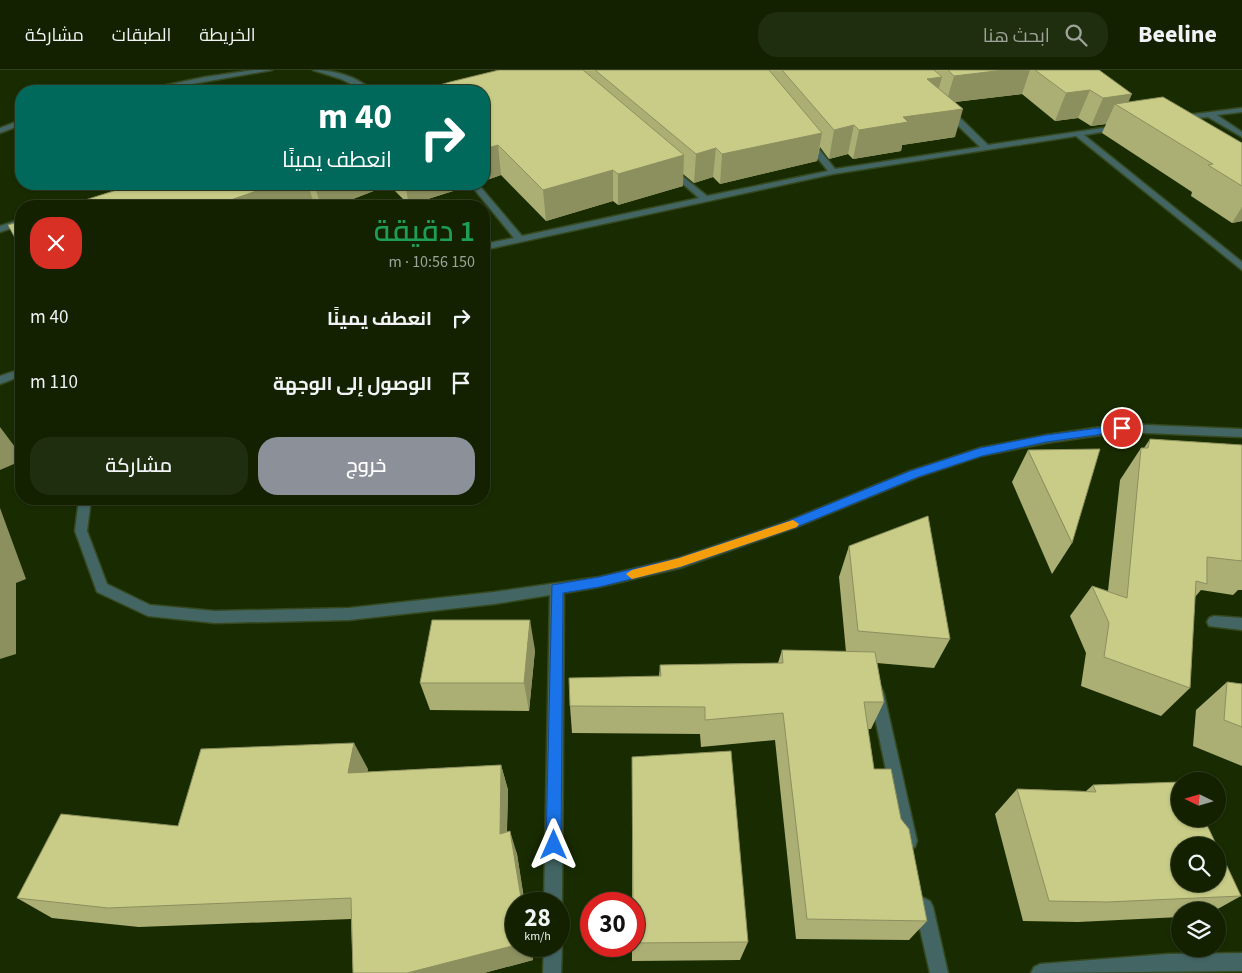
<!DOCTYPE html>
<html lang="ar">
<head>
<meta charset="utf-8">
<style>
	body { margin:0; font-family:"Source Sans 3",Cairo,sans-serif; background:#202e10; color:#f1f3f6; direction:rtl; height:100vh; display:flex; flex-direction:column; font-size:19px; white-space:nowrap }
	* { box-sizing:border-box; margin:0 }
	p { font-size:16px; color:#9da399 }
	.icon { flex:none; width:28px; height:28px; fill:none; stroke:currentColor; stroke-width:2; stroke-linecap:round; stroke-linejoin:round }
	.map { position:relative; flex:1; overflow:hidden; direction:ltr }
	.drawer { position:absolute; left:15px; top:130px; width:475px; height:305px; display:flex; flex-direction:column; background:#132101; border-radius:20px; box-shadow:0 1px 4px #0004,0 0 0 1px #323e23; direction:rtl }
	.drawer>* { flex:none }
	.hud { position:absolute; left:15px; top:15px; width:475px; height:105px; border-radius:20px; box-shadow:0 1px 4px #0004,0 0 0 1px #323e23; direction:rtl; background:#00695c; color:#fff; overflow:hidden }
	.needle { width:32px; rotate:275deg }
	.fabs { position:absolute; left:1171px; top:702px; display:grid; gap:10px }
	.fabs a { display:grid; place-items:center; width:55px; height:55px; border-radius:50%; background:#132101; box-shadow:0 1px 4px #0004,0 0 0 1px #323e23; font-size:25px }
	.speed { position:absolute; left:505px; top:822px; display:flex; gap:10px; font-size:25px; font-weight:700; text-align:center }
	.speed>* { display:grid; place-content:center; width:65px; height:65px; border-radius:50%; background:#132101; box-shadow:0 1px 4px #0004,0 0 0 1px #323e23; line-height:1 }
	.speed small { font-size:12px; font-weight:400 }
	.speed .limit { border:8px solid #d22; background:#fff; color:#111 }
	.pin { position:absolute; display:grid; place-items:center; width:42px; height:42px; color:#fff; margin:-21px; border:2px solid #fff; border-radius:50%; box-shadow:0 1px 5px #0007 }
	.me { position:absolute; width:55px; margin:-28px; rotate:0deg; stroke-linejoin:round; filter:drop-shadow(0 0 4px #0008) }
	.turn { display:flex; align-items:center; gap:18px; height:105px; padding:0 15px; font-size:22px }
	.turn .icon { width:65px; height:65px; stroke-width:2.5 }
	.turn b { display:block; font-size:35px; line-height:42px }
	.round { display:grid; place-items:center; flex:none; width:52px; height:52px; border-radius:20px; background:#202e10 }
	.head { display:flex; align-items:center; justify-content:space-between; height:85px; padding:0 15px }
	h1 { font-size:30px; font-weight:600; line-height:38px; color:#1e9e55 }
	.primary-button { display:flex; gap:10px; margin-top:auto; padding:10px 15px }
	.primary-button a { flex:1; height:58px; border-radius:20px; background:#8c9099; color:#fff; font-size:20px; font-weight:600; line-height:58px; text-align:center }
	.primary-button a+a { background:#202e10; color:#f1f3f6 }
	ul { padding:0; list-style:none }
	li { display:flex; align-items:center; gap:15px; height:65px; padding:0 15px }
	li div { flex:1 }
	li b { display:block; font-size:19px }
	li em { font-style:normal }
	header { display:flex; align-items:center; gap:30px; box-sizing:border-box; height:70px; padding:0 25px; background:#132101; border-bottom:1px solid #323e23 }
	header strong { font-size:24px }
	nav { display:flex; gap:28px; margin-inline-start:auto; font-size:18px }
	.search { width:350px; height:45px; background:#202e10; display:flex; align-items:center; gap:12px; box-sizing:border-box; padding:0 18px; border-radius:20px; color:#9da399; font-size:19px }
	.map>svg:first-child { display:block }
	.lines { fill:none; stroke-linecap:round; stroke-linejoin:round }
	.minor-casing { stroke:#35481e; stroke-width:3 }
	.minor { fill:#436664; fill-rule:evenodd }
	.wall { fill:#acaf74 }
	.shaded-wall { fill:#8c8f5e }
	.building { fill:#c8cc87; stroke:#8c8f5e }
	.route { fill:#1a73e8; stroke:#114b97 }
	.slow { fill:#f59e0b }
</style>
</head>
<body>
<header>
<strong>Beeline</strong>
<div class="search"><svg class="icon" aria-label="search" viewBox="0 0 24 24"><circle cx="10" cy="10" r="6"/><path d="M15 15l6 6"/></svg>ابحث هنا</div>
<nav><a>الخريطة</a><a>الطبقات</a><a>مشاركة</a></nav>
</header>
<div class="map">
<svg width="1242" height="903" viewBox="0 0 1242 903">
	<rect width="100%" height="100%" fill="#192c01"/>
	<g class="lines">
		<g class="minor-casing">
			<path id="minor" d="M254,0H272L152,21H138L205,7Z
				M313,0C334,0 357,6 373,21H365L341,9Z
				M1242,38V42L1217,45L1242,62V67L1208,47L1179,50L1175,48L1179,46Z
				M945,39H951L988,75L1123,55L1124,57L1120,59L1084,65L1242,192V200L1076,66L833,104L484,180V174L514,168L470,114H478L522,166L699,128L667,100V96H670L707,126L828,101L804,71L808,69H811L835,99L980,77L945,43Z
				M21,50V55L0,63V58Z
				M21,149V155L0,162V156Z
				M21,299V306L0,314V306Z
				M1122,354L1242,359V367L1122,362L1046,373L981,386L918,407L794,458L680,498L599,517L564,523L562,834L559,840V834H544L550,525L494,534L349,550L215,553L148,546L97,522L75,461L79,429H91L87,461L107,514L150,535L215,541L349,538L494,522L599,507L679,488L786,452L910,401L980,378L1046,365Z
				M1214,546L1242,548V560L1209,556L1207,552L1209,548Z
				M877,617L882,619L884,624L917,771L915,777L909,779L903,777L901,771L870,624L872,619Z
				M924,828L930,831L933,837L948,903H930L915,837L918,831Z
				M559,870L562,876L561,903H543L544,876H559Z
				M1242,883V901L1031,903L1034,897L1040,894L1168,884Z"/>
		</g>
		<use href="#minor" class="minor"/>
	</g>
	<path class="wall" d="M499,0H1099L1128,32L1242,73V151L1232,153L1191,126L1192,122L1102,63L1106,54L1091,56L1078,48L1055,51L1022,24L955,32V67L902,75L901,81L853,89L848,84L829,89L820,77L817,91L720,114L713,107L694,113L683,104V116L618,135L613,131L546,151L501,105L484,111Z
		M136,114H470L469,116L409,135L389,115L335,136H316L314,134Z
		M1150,369L1242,375V520H1238L1233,525L1201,520L1195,527L1190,618L1161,646L1081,616L1086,583L1070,546L1092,516L1108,521L1120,410L1141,378H1144Z
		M1028,380L1072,473L1052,504L1012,412Z
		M849,476L950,569L934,598L877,593L884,632L871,659H868L874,699L901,749L927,851L909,870L796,869L775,670L701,677L700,664L572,663L570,636L659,606L660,595L778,593L782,580L846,582L839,507Z
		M535,580L529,641L430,640L420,613Z
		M1227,612L1242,614V696L1193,676L1196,640Z
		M632,687L748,872L740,890L632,891V876H634V834H632Z
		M501,695L508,720L507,762L517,784L533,890L484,903H353L351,849L139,857L52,848L17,828L178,756L368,699L367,702Z
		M1093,715L1241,826L1214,841H1180V847L1078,852L1023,851L995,744L1017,719L1086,721Z"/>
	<path class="shaded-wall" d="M1004,0H1030L1022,24L946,33L954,6Z
		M942,7L934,35L927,9Z
		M1090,20L1078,48L1055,51L1066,23Z
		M1132,24L1125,40L1115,34L1106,54L1091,56L1103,28Z
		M963,39L955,67L902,75L901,81L853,89L859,60L903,47Z
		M854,55L848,84L829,89L834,60Z
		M822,63L817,91L720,114L722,84Z
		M498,75L501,105L484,111V79Z
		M716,78L713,107L694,113L696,84Z
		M684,85L683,116L618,135V104Z
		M613,100V131L546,151L543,120Z
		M276,114H308L314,134L309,136H214Z
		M314,114H389V115L335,136H321Z
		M405,114H470L469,116L409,135Z
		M1242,137V151L1232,153Z
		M0,357L21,385V391L0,400Z
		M0,438L26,509L16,513V584L0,589Z
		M530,550L535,580L529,641L524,613Z
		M354,673L368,699L363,729L348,703Z
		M501,695L508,720L506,787L500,764Z
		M510,761L517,784L525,834H522Z
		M516,875V876H531L533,890L484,903H407Z"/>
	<path class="building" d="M499,0H583L684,85L618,104L613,100L543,120L498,75L484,79V21H419L450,12Z
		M595,0H769L822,63L722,84L716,78L696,84Z
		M782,0H934L942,7L927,9L963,39L903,47L908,52L859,60L854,55L834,60Z
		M948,0H1004L954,6Z
		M1035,0H1099L1132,24L1103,28L1090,20L1066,23Z
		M1163,27L1242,73V116L1208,95L1213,94L1115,34Z
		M136,114H276L214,136H66Z
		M21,151V179L8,155Z
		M1150,369L1242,375V491L1207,487V514L1196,511L1190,618L1104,587L1109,553L1092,516L1127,528L1141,378H1148Z
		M1100,379L1072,473L1028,380Z
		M928,446L950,569L858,561L849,476Z
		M432,550H530L524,613H420Z
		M782,580L875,582L884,632H864L874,699H891L901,749L909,759L927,851L807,849L783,643L705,650V637L570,636L569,608L661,606L660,595L783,593Z
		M1227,612L1242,614V657L1224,650Z
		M354,673L348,703L501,695L500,764L510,761L522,834H516V875L407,903H353L351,828L108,838L17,828L61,744L178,756L201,679Z
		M731,681L748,872L634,873V834H633L632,687Z
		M1180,712V749H1204L1217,776H1180V814H1218V777L1241,826L1107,832L1049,831L1017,719L1096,722L1093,715Z"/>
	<path class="route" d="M1122,355L1127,358L1125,361L1046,372L982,386L918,407L794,458L680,497L599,517L563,523L561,775L559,780L554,782L549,780L546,775L552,515L599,507L679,488L786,452L910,401L980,378L1046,365Z"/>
	<path class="slow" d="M793,450L799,454L797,457L680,497L632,509L626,504L632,500L679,488Z"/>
</svg>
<div class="fabs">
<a><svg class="needle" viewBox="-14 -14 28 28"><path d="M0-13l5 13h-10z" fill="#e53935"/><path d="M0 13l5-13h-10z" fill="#9da399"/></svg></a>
<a><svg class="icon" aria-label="search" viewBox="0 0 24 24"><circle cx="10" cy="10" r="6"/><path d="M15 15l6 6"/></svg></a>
<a><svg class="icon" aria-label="layers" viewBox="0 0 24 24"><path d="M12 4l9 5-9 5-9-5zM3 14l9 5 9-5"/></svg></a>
</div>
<div class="speed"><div>28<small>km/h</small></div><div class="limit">30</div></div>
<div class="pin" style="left:1122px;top:358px;background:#d93025"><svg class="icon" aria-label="arrive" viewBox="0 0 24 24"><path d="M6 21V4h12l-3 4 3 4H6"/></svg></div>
<svg class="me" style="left:554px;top:775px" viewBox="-20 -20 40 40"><path d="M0-17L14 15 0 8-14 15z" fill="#1a73e8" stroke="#fff" stroke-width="4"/></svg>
<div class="hud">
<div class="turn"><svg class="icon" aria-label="right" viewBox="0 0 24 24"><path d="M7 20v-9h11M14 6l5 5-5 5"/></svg><div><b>40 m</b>انعطف يمينًا</div></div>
</div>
<section class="drawer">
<div class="head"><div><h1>1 دقيقة</h1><p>150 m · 10:56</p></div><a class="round" style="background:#d93025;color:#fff"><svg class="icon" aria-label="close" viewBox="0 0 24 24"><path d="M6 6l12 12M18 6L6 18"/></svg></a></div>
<ul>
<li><svg class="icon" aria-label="right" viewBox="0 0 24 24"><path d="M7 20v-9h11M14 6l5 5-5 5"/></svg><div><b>انعطف يمينًا</b></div><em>40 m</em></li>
<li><svg class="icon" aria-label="arrive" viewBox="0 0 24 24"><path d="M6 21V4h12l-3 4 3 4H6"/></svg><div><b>الوصول إلى الوجهة</b></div><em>110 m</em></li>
</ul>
<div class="primary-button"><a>خروج</a><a>مشاركة</a></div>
</section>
</div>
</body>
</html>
